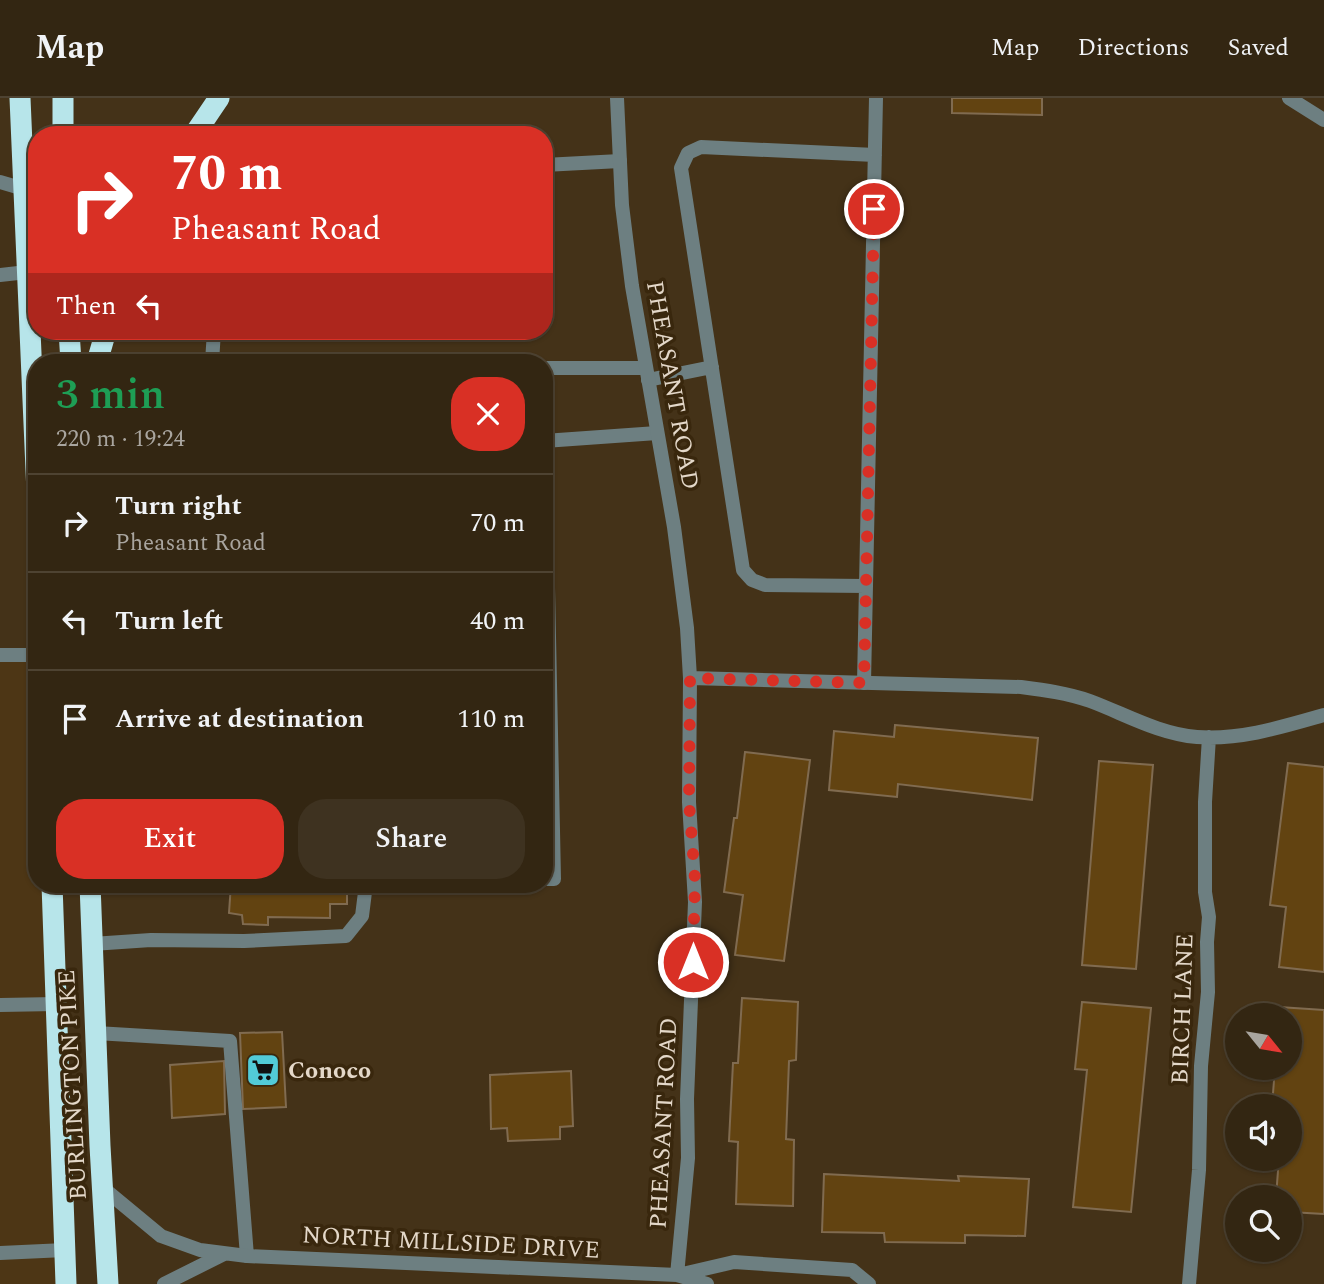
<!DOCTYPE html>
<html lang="en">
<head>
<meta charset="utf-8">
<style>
	body { margin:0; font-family:Spectral,serif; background:#3e3220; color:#f1f3f6; height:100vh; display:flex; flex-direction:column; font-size:26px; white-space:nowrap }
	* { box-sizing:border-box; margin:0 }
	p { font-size:23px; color:#a9a59f }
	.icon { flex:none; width:38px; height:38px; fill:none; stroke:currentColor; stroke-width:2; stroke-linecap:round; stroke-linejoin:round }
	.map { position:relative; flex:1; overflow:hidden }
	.side { position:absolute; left:28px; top:256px; width:525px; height:539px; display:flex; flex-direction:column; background:#332612; border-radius:28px; box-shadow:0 2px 5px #0004,0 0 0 2px #4e4332 }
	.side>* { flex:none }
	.banner { position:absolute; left:28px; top:28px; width:525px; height:214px; border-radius:28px; box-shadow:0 2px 5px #0004,0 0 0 2px #4e4332; background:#d93025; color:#fff; overflow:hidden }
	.needle { width:46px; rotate:120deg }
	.tools { position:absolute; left:1225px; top:905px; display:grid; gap:14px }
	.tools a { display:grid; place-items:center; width:77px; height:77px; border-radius:50%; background:#332612; box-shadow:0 2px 5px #0004,0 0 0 2px #4e4332; font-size:35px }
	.pin { position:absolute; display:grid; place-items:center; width:60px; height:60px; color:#fff; margin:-30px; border:4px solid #fff; border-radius:50%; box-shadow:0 2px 7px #0007 }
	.me { position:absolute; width:77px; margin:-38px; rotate:0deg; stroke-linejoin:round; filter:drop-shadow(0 0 5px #0008) }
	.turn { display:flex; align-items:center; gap:24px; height:147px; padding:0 28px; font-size:32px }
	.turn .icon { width:91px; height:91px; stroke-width:2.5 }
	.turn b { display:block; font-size:49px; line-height:60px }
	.then { display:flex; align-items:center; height:66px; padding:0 28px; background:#0003; gap:14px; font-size:26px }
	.round { display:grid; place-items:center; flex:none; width:74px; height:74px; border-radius:28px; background:#3e3220 }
	.head { display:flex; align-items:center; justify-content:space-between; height:119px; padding:0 28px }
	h1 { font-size:42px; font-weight:600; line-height:52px; color:#1e9e55 }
	.cta { display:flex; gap:14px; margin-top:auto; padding:14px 28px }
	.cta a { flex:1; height:80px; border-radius:28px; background:#d93025; color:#fff; font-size:28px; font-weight:600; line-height:80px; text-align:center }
	.cta a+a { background:#3e3220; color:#f1f3f6 }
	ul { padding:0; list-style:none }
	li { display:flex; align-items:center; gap:21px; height:98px; padding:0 28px; border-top:2px solid #4e4332 }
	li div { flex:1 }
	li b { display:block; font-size:26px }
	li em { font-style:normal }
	header { display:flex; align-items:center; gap:42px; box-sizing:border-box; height:98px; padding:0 35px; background:#332612; border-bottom:2px solid #4e4332 }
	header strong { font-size:33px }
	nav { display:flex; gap:38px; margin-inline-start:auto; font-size:24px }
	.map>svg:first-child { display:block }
	.built { fill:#4d3615 }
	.building { fill:#624311; stroke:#806b50; stroke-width:2 }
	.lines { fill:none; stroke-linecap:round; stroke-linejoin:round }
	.lane { stroke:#6d7f81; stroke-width:14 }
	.street { stroke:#6d7f81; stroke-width:14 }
	.highway { stroke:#b7e5ea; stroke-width:21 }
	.route { stroke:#d93025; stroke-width:12; stroke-dasharray:0 21.6 }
	.labels { text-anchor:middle; stroke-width:7; stroke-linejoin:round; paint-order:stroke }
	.street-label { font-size:24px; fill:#e4d8c9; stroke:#39270d }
	.poi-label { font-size:24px; font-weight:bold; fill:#e4d8c9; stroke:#39270d; text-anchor:start }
</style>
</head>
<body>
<header>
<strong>Map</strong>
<nav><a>Map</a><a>Directions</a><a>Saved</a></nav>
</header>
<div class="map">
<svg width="1324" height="1186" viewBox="0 0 1324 1186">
	<rect width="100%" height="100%" fill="#443218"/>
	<path class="built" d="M37,557V786H51L67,1186H0V558Z"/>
	<path class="building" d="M952,0H1042V17L952,15Z
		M327,233H508L509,235L327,243Z
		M895,627L1038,640L1032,702L898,686L897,699L829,692L834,633L894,639Z
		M745,654L810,662L784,863L735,857L743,797L724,794L734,720H737Z
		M1099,663L1153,667L1136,871L1082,867Z
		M1288,665L1324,669V874L1279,869L1286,809L1270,807Z
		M231,786L347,787V806H330V820L268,819V827L243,826L242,817L229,815Z
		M742,900L798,904L796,962L789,963L786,1041L794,1042L793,1108L736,1106L738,1044L729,1043L733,965H738Z
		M1082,904L1151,910L1131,1114L1073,1109L1087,972L1075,971Z
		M1279,909L1324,912V1116L1290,1114V1099H1276L1279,1060H1290V1008H1272L1275,970H1290V917H1278Z
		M282,934L286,1009L243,1011L240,935Z
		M224,963L225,1016L172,1020L170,967Z
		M571,973L573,1028L560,1029V1041L508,1043L507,1030L491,1031L490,977Z
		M824,1076L959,1083L958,1078L1029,1081L1025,1138L965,1137V1145L885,1144L884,1135L822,1134Z"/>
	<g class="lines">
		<path class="lane" d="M1289,0L1324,22
			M544,67L620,63
			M0,84L24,91
			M0,177L27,174
			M212,264L214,233
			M544,270H645
			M648,282L712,269
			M544,343L657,335
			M866,488L765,487L752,482L743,472L681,70L688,55L701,49L875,57
			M864,585L876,0
			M544,781H554L545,343
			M92,846L151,842L244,843L346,838L362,818L366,786
			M0,907L56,906
			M96,935L230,943L247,1158
			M0,1155L65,1152"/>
		<path class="street" d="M617,0L622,107L632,188L674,429L687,530L690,580L689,704L695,804L687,1001L688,1060L677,1177
			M0,557H37
			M690,580L1021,589C1044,592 1067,595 1090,603C1125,616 1159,636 1197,639C1241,642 1282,629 1324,617
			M103,1090L161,1138L200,1152L247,1158L677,1177L707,1186
			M678,1177L734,1164L852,1172L869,1186
			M164,1186L224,1156
			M1189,1186L1199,1072L1201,968L1208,894L1207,844L1209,819L1205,794V704L1209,639"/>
		<path class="highway" d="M20,0L37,395
			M63,0V37
			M194,37L219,0
			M69,233L71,264
			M97,264L106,233
			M52,786L66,1186
			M90,786L100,1048L108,1186"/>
	</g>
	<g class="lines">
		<path class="route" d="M693,864L695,782L689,704L690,580L864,585L874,111"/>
	</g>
	<defs>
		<g id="supermarket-square" transform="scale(1.75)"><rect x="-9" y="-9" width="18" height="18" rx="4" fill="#52cbd8" stroke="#39270d"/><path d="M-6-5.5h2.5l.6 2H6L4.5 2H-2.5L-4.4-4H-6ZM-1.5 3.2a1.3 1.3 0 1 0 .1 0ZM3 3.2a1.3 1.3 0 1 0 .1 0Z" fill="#111"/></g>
	</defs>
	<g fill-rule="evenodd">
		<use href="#supermarket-square" x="263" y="972"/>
	</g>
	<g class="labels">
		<g class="street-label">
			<text transform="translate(673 287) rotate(80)" y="8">PHEASANT ROAD</text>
			<text transform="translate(1182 911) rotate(-88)" y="8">BIRCH LANE</text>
			<text transform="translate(72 987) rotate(-93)" y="8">BURLINGTON PIKE</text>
			<text transform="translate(663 1025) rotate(-87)" y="8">PHEASANT ROAD</text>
			<text transform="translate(451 1144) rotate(3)" y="8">NORTH MILLSIDE DRIVE</text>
		</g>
		<g class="poi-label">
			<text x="288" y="980">Conoco</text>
		</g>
	</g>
</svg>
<div class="tools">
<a><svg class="needle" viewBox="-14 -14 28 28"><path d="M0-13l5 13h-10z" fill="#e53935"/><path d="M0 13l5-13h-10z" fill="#a9a59f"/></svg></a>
<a><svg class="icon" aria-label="sound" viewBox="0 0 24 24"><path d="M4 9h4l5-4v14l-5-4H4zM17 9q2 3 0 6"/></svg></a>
<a><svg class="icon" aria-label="search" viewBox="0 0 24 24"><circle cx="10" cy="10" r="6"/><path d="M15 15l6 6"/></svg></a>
</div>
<div class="pin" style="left:874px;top:111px;background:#d93025"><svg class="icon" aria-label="arrive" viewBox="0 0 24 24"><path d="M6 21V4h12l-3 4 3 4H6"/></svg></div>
<svg class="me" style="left:693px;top:864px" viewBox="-20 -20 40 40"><circle r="17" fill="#d93025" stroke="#fff" stroke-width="3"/><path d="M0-11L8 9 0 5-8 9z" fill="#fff"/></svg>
<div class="banner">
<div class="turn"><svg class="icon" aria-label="right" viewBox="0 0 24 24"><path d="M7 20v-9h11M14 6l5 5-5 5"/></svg><div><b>70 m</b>Pheasant Road</div></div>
<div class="then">Then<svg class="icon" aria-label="left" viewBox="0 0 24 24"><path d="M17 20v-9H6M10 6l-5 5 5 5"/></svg></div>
</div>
<section class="side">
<div class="head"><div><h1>3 min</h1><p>220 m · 19:24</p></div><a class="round" style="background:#d93025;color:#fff"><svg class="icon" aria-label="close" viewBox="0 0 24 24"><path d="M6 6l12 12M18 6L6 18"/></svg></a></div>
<ul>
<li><svg class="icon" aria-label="right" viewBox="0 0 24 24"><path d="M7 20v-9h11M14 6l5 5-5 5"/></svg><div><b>Turn right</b><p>Pheasant Road</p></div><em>70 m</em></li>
<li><svg class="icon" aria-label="left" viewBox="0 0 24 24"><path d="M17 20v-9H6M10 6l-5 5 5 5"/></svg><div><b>Turn left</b></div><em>40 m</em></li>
<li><svg class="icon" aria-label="arrive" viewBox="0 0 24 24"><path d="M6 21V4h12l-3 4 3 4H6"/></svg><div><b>Arrive at destination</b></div><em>110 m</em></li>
</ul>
<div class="cta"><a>Exit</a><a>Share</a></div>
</section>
</div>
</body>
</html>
